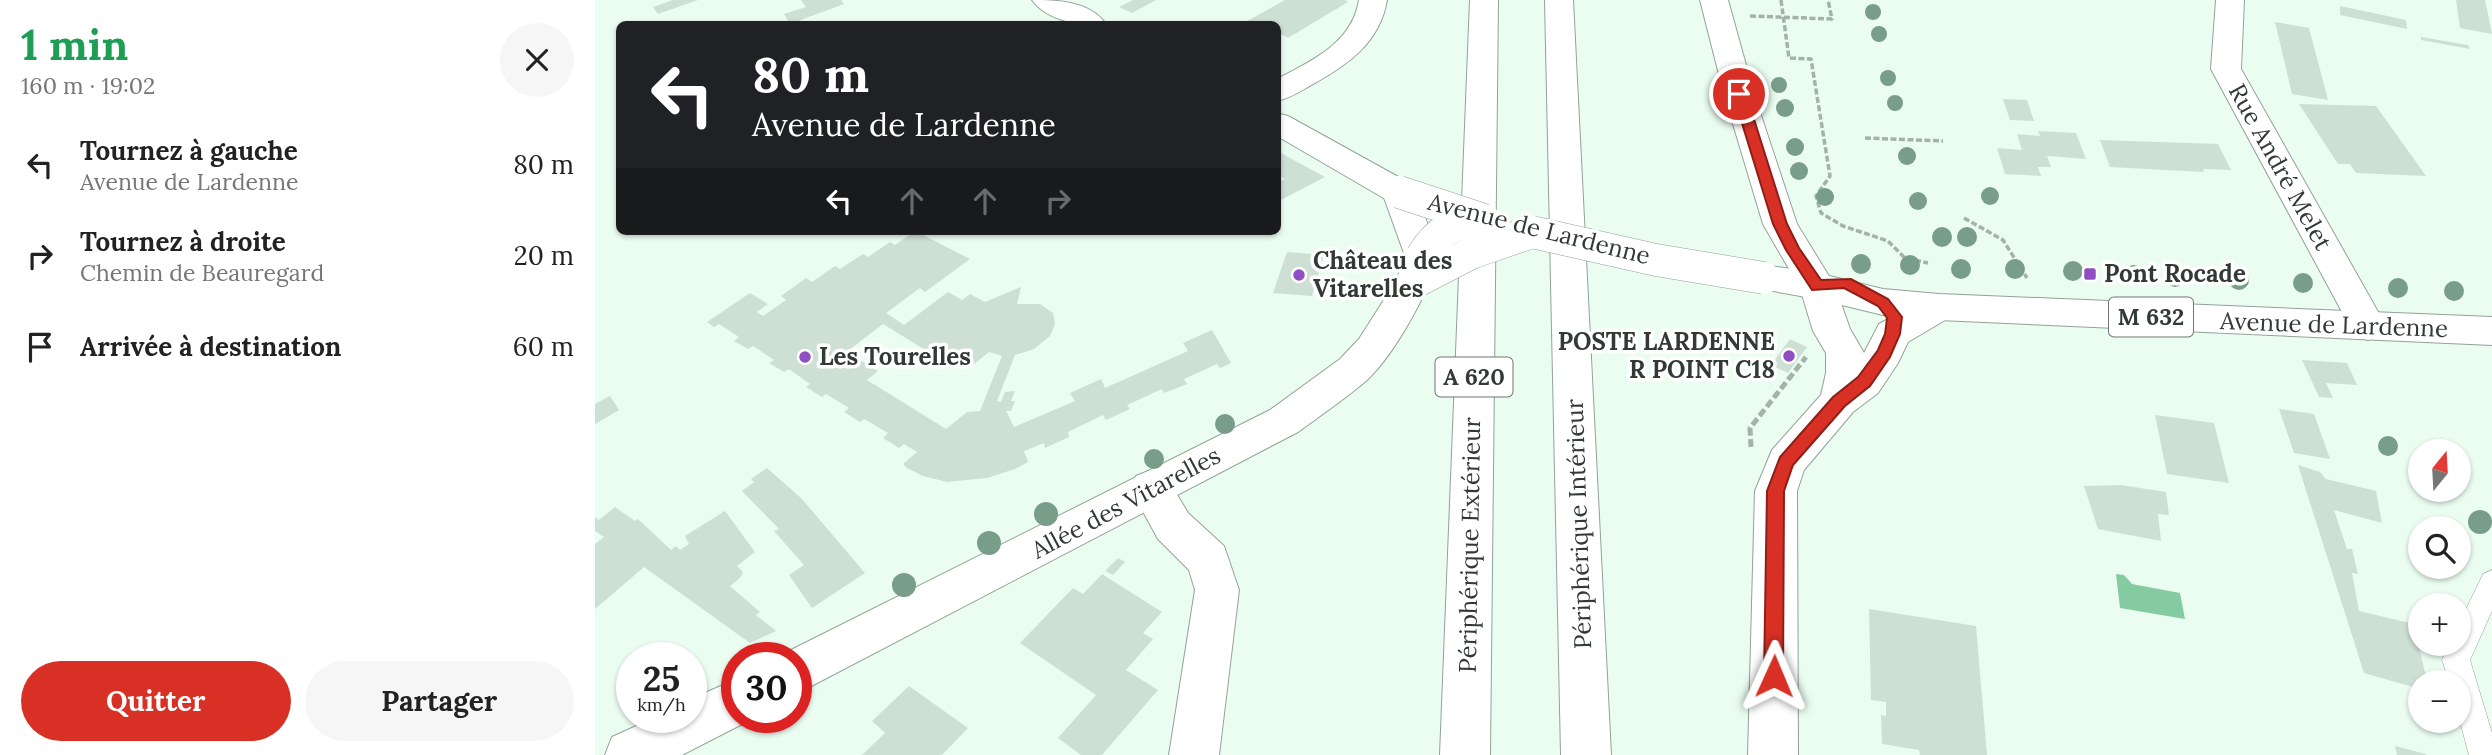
<!DOCTYPE html>
<html lang="fr">
<head>
<meta charset="utf-8">
<style>
	body { margin:0; font-family:Lora,serif; background:#f6f6f6; color:#222; height:100vh; display:flex; flex-direction:column; font-size:26px; white-space:nowrap }
	* { box-sizing:border-box; margin:0 }
	p { font-size:23px; color:#767676 }
	.icon { flex:none; width:38px; height:38px; fill:none; stroke:currentColor; stroke-width:2; stroke-linecap:round; stroke-linejoin:round }
	.map { position:relative; flex:1; overflow:hidden }
	.details { display:flex; flex-direction:column; background:#fff; width:595px }
	.details>* { flex:none }
	.top-card { position:absolute; left:21px; top:21px; width:665px; height:214px; border-radius:10px; box-shadow:0 2px 5px #0004; background:#202124; color:#fff; overflow:hidden }
	.needle { width:46px; rotate:18deg }
	.tools { position:absolute; left:1813px; top:439px; display:grid; gap:14px }
	.tools a { display:grid; place-items:center; width:63px; height:63px; border-radius:50%; background:#fff; box-shadow:0 2px 5px #0004; font-size:35px }
	.speed { position:absolute; left:21px; top:642px; display:flex; gap:14px; font-size:35px; font-weight:700; text-align:center }
	.speed>* { display:grid; place-content:center; width:91px; height:91px; border-radius:50%; background:#fff; box-shadow:0 2px 5px #0004; line-height:1 }
	.speed small { font-size:18px; font-weight:400 }
	.speed .limit { border:10px solid #d22; background:#fff; color:#111 }
	.pin { position:absolute; display:grid; place-items:center; width:60px; height:60px; color:#fff; margin:-30px; border:4px solid #fff; border-radius:50%; box-shadow:0 2px 7px #0007 }
	.me { position:absolute; width:77px; margin:-38px; rotate:1deg; stroke-linejoin:round; filter:drop-shadow(0 0 5px #0008) }
	.turn { display:flex; align-items:center; gap:24px; height:147px; padding:0 21px; font-size:32px }
	.turn .icon { width:91px; height:91px; stroke-width:2.5 }
	.turn b { display:block; font-size:49px; line-height:60px }
	.lanes { display:flex; align-items:center; height:66px; padding:0 21px; background:#0003; justify-content:center; gap:35px; direction:ltr }
	.lanes .off { opacity:.35 }
	.round { display:grid; place-items:center; flex:none; width:74px; height:74px; border-radius:37px; background:#f6f6f6 }
	.head { display:flex; align-items:center; justify-content:space-between; height:119px; padding:0 21px }
	h1 { font-size:42px; font-weight:700; line-height:52px; color:#1e9e55 }
	.primary-button { display:flex; gap:14px; margin-top:auto; padding:14px 21px }
	.primary-button a { flex:1; height:80px; border-radius:42px; background:#d93025; color:#fff; font-size:28px; font-weight:700; line-height:80px; text-align:center }
	.primary-button a+a { background:#f6f6f6; color:#222 }
	ul { padding:0; list-style:none }
	li { display:flex; align-items:center; gap:21px; height:91px; padding:0 21px }
	li div { flex:1 }
	li b { display:block; font-size:26px }
	li em { font-style:normal }
	main { display:flex; flex:1; min-height:0 }
	.map>svg:first-child { display:block }
	.water { fill:#85cba2 }
	.building { fill:#cedfd4; fill-rule:evenodd }
	.lines { fill:none; stroke-linecap:round; stroke-linejoin:round }
	.service-casing { stroke:#92a298; stroke-width:1 }
	.minor-casing { stroke:#92a298; stroke-width:2 }
	.secondary-casing { stroke:#92a298; stroke-width:2 }
	.primary-casing { stroke:#92a298; stroke-width:2 }
	.motorway-casing { stroke:#92a298; stroke-width:2 }
	.path-far1 { stroke:#a4b2a9; stroke-width:3.5; stroke-dasharray:6 2.5; stroke-linecap:butt }
	.path { stroke:#a4b2a9; stroke-width:5; stroke-dasharray:8 3.5; stroke-linecap:butt }
	.service { fill:#fff; fill-rule:evenodd }
	.minor { fill:#fff; fill-rule:evenodd }
	.secondary { fill:#fff; fill-rule:evenodd }
	.primary { fill:#fff; fill-rule:evenodd }
	.motorway { fill:#fff; fill-rule:evenodd }
	.secondary-bridge-casing { stroke:#92a298; stroke-width:33; stroke-linecap:butt }
	.primary-bridge-casing { stroke:#92a298; stroke-width:33; stroke-linecap:butt }
	.secondary-bridge { stroke:#fff; stroke-width:32 }
	.primary-bridge { stroke:#fff; stroke-width:32 }
	.tree { fill:#789d89 }
	.route { fill:#d93025; stroke:#8d1f18; stroke-width:2 }
	.poi-dot { fill:#904ec3; stroke:#fff; stroke-width:2.5 }
	.labels { text-anchor:middle; stroke-width:7; stroke-linejoin:round; paint-order:stroke }
	.shield { fill:#fff; stroke:#707572; stroke-width:2 }
	.shield-label { font-size:23px; font-weight:bold; fill:#333a36 }
	.street-label { font-size:24px; fill:#333a36; stroke:#fff }
	.poi-label { font-size:24px; font-weight:bold; fill:#333a36; stroke:#fff; text-anchor:start }
</style>
</head>
<body>
<main>
<section class="details">
<div class="head"><div><h1>1 min</h1><p>160 m · 19:02</p></div><a class="round"><svg class="icon" aria-label="close" viewBox="0 0 24 24"><path d="M6 6l12 12M18 6L6 18"/></svg></a></div>
<ul>
<li><svg class="icon" aria-label="left" viewBox="0 0 24 24"><path d="M17 20v-9H6M10 6l-5 5 5 5"/></svg><div><b>Tournez à gauche</b><p>Avenue de Lardenne</p></div><em>80 m</em></li>
<li><svg class="icon" aria-label="right" viewBox="0 0 24 24"><path d="M7 20v-9h11M14 6l5 5-5 5"/></svg><div><b>Tournez à droite</b><p>Chemin de Beauregard</p></div><em>20 m</em></li>
<li><svg class="icon" aria-label="arrive" viewBox="0 0 24 24"><path d="M6 21V4h12l-3 4 3 4H6"/></svg><div><b>Arrivée à destination</b></div><em>60 m</em></li>
</ul>
<div class="primary-button"><a>Quitter</a><a>Partager</a></div>
</section>
<div class="map">
<svg width="1897" height="755" viewBox="0 0 1897 755">
	<rect width="100%" height="100%" fill="#ebfdf1"/>
	<path class="water" d="M1521,574L1529,575L1537,584L1585,593L1590,619L1525,608Z"/>
	<path class="building" d="M78,0H103L63,14L58,7Z
		M206,0H246L249,4L195,24L189,14L211,7Z
		M538,0H561L537,13L524,7Z
		M690,0H750L753,2L693,38L682,32V24H647Z
		M1861,0H1890L1897,34L1865,28Z
		M1745,6L1811,20L1812,29L1745,15Z
		M1680,22L1714,28L1733,100L1697,94Z
		M1826,37L1873,45L1875,49L1826,40Z
		M1408,99L1432,100L1439,121L1415,120Z
		M1704,104L1781,106L1831,176L1761,173L1755,164H1743Z
		M1443,131L1481,133L1491,159L1452,156L1456,167H1443L1446,176L1410,174L1402,148L1427,150L1422,134L1445,136Z
		M1505,140L1623,144L1636,170L1608,169L1609,172L1515,167Z
		M682,151L730,177L682,202V183L690,179L682,175Z
		M320,231L375,259L330,292L325,288L291,313L309,325L353,292L367,300L375,294L390,302L426,287L422,304H445L458,313L460,324L455,336L439,349L420,355L402,401L406,402L410,392L420,391L416,401H420L416,411H411L419,427L480,401L475,393L506,379L510,388L593,351L588,343L617,330L636,363L625,368L622,364L589,379L592,384L569,393L567,389L532,405L535,409L511,420L508,415L473,432L474,437L450,448L449,443L429,451L433,462L420,469L392,478L352,482L328,476L312,468L308,464L322,452L309,444L304,448L288,438L293,433L269,419L265,422L249,412L254,408L231,394L227,397L211,387L215,384L194,369L189,372L174,363L179,360L158,346L153,349L139,341L144,337L124,324L119,327L112,322L155,293L173,304L162,312L168,316L191,300L186,296L211,278L217,282L240,266L245,269L268,254L273,257L295,242L300,245ZM288,324L345,359L356,350L379,364L394,352L407,356L385,411L372,412L351,429L272,380L283,371L263,359L252,367L241,360Z
		M692,252L729,255L717,296L678,293Z
		M1195,339L1212,347L1193,373L1176,365Z
		M1707,360L1752,363L1762,385L1731,383L1738,398L1724,397Z
		M15,396L24,410L0,424V404Z
		M1684,409L1719,414L1735,459L1699,453Z
		M1560,415L1619,423L1634,483L1572,474Z
		M1703,465L1725,472L1731,479L1781,491L1787,523L1739,510L1752,549H1757L1763,574L1757,573L1764,611L1819,624L1832,682H1825V689L1769,673Z
		M172,468L207,499L270,573L217,608L194,575L209,565L179,531L184,529L147,491L159,482L156,479Z
		M1526,485L1571,492L1574,515L1563,514L1566,541L1503,529L1489,486Z
		M20,507L40,521L43,519L76,550L81,546L85,550L94,544L90,536L130,511L160,552L142,566L148,572L145,578L135,586L165,612L161,615L181,631L155,643L49,567L0,609V544L9,537L0,531V517L4,520Z
		M523,558L530,562L518,575L510,571Z
		M507,574L567,612L548,633L558,639L531,670L563,690L507,755H486L463,738L501,695L425,643L478,588L488,594Z
		M1274,609L1381,626L1392,755H1325L1324,750L1287,744L1286,715L1291,716V702L1276,700Z
		M314,686L373,728L347,755H267L290,733L277,721Z
		M1800,746L1831,754V755H1802Z"/>
	<g class="lines">
		<g class="service-casing">
			<path id="service" d="M1897,570V611L1875,660L1897,733V755H1874L1864,718V682H1854L1847,660L1854,644H1864V624L1888,574Z"/>
		</g>
		<g class="minor-casing">
			<path id="minor" d="M764,0H792C785,42 753,65 718,84C706,91 695,98 682,101V79C718,60 757,43 764,0Z
				M1105,0H1133L1159,94L1202,224L1240,286L1255,329L1269,353L1284,324L1331,298L1344,294L1357,298L1362,307L1357,316L1313,342L1303,363L1283,393L1258,412L1209,470L1202,491L1203,755H1153L1160,491L1177,450L1226,395L1231,373V353L1218,331L1205,288L1168,224L1129,94Z
				M1621,0H1649L1646,69L1791,326L1786,336L1773,340L1760,336L1616,69Z
				M556,470L571,476L593,513L629,546L644,590L624,755H574L600,590L594,570L563,539L535,488L541,476Z"/>
		</g>
		<g class="secondary-casing">
			<path id="secondary" d="M804,181L816,184L821,192L844,256C833,293 800,354 772,380C750,399 726,415 703,432L201,694V658L184,656L675,410L745,359L764,339L801,281L810,256L787,192L792,184Z
				M142,679V718H159L87,755H10L17,737L59,718H96V699Z"/>
		</g>
		<g class="primary-casing">
			<path id="primary" d="M437,0C462,0 495,1 511,24C487,26 453,22 437,0Z
				M682,113L693,116L816,184L821,192L816,200L804,203L792,200L682,136Z
				M1169,265L1222,273L1288,289L1344,294L1897,317V345L1344,320L1288,315L1222,299L1156,287L1151,278L1156,269Z"/>
		</g>
		<g class="motorway-casing">
			<path id="motorway" d="M875,0H903L895,755H845Z
				M950,0H978L1016,755H966Z"/>
		</g>
		<path class="path-far1" d="M1186,0L1194,58L1216,59L1235,176L1221,196L1226,213L1248,226L1293,241L1310,258L1333,263
			M1155,16L1237,19L1233,0
			M1270,138L1348,141
			M1369,218L1408,240L1432,278"/>
		<path class="path" d="M1156,447L1155,428L1211,357"/>
		<use href="#service" class="service"/>
		<use href="#minor" class="minor"/>
		<use href="#secondary" class="secondary"/>
		<use href="#primary" class="primary"/>
		<use href="#motorway" class="motorway"/>
		<g class="secondary-bridge-casing">
			<path id="secondary-bridge" d="M818,283L876,253L937,232"/>
		</g>
		<g class="primary-bridge-casing">
			<path id="primary-bridge" d="M804,192L889,220
				M937,232L1061,260L1169,278
				M827,256C842,231 860,221 889,220"/>
		</g>
		<use href="#secondary-bridge" class="secondary-bridge"/>
		<use href="#primary-bridge" class="primary-bridge"/>
	</g>
	<g class="tree">
		<circle cx="1278" cy="12" r="8"/>
		<circle cx="1284" cy="34" r="8"/>
		<circle cx="1293" cy="78" r="8"/>
		<circle cx="1184" cy="85" r="8"/>
		<circle cx="1300" cy="103" r="8"/>
		<circle cx="1190" cy="108" r="9"/>
		<circle cx="1200" cy="147" r="9"/>
		<circle cx="1312" cy="156" r="9"/>
		<circle cx="1204" cy="171" r="9"/>
		<circle cx="1395" cy="196" r="9"/>
		<circle cx="1230" cy="197" r="9"/>
		<circle cx="1323" cy="201" r="9"/>
		<circle cx="1347" cy="237" r="10"/>
		<circle cx="1372" cy="237" r="10"/>
		<circle cx="1266" cy="264" r="10"/>
		<circle cx="1315" cy="265" r="10"/>
		<circle cx="1366" cy="269" r="10"/>
		<circle cx="1420" cy="269" r="10"/>
		<circle cx="1478" cy="271" r="10"/>
		<circle cx="1539" cy="275" r="10"/>
		<circle cx="1580" cy="277" r="10"/>
		<circle cx="1644" cy="280" r="10"/>
		<circle cx="1708" cy="283" r="10"/>
		<circle cx="1803" cy="288" r="10"/>
		<circle cx="1859" cy="291" r="10"/>
		<circle cx="630" cy="424" r="10"/>
		<circle cx="1793" cy="446" r="10"/>
		<circle cx="559" cy="459" r="10"/>
		<circle cx="451" cy="514" r="12"/>
		<circle cx="1885" cy="522" r="12"/>
		<circle cx="394" cy="543" r="12"/>
		<circle cx="309" cy="585" r="12"/>
	</g>
	<path class="route" d="M1144,91L1151,94L1192,224L1204,248L1226,280L1256,279L1293,299L1307,317L1305,334L1295,357L1275,386L1250,406L1198,465L1189,491L1188,676L1186,682L1179,685L1172,682L1169,676L1172,491L1185,457L1238,397L1263,377L1283,350L1290,334L1292,318L1283,306L1249,288L1217,290L1191,250L1178,224L1138,94Z"/>
	<g class="poi-dot">
		<rect x="1488" y="267" width="14" height="14" rx="3.5"/>
		<circle cx="704" cy="275" r="7"/>
		<circle cx="1194" cy="356" r="7"/>
		<circle cx="210" cy="357" r="7"/>
	</g>
	<g class="labels">
		<g class="shield">
			<rect x="1514" y="297.5" width="84" height="39" rx="5"/>
			<rect x="840.5" y="357.5" width="77" height="39" rx="5"/>
		</g>
		<g class="shield-label">
			<text x="1556" y="325">M 632</text>
			<text x="879" y="385">A 620</text>
		</g>
		<g class="street-label">
			<text transform="translate(1685 167) rotate(61)" y="8">Rue André Melet</text>
			<text transform="translate(944 229) rotate(14)" y="8">Avenue de Lardenne</text>
			<text transform="translate(1739 325) rotate(2)" y="8">Avenue de Lardenne</text>
			<text transform="translate(531 503) rotate(-28)" y="8">Allée des Vitarelles</text>
			<text transform="translate(984 524) rotate(-92)" y="8">Périphérique Intérieur</text>
			<text transform="translate(875 545) rotate(-89)" y="8">Périphérique Extérieur</text>
		</g>
		<g class="poi-label">
			<text x="718" y="269">Château des<tspan x="718" dy="28">Vitarelles</tspan></text>
			<text x="1509" y="282">Pont Rocade</text>
			<text x="1180" y="350" text-anchor="end">POSTE LARDENNE<tspan x="1180" dy="28">R POINT C18</tspan></text>
			<text x="224" y="365">Les Tourelles</text>
		</g>
	</g>
</svg>
<div class="tools">
<a><svg class="needle" viewBox="-14 -14 28 28"><path d="M0-13l5 13h-10z" fill="#e53935"/><path d="M0 13l5-13h-10z" fill="#767676"/></svg></a>
<a><svg class="icon" aria-label="search" viewBox="0 0 24 24"><circle cx="10" cy="10" r="6"/><path d="M15 15l6 6"/></svg></a>
<a>+</a>
<a>−</a>
</div>
<div class="speed"><div>25<small>km/h</small></div><div class="limit">30</div></div>
<div class="pin" style="left:1144px;top:94px;background:#d93025"><svg class="icon" aria-label="arrive" viewBox="0 0 24 24"><path d="M6 21V4h12l-3 4 3 4H6"/></svg></div>
<svg class="me" style="left:1179px;top:676px" viewBox="-20 -20 40 40"><path d="M0-17L14 15 0 8-14 15z" fill="#d93025" stroke="#fff" stroke-width="4"/></svg>
<div class="top-card">
<div class="turn"><svg class="icon" aria-label="left" viewBox="0 0 24 24"><path d="M17 20v-9H6M10 6l-5 5 5 5"/></svg><div><b>80 m</b>Avenue de Lardenne</div></div>
<div class="lanes"><svg class="icon" aria-label="left" viewBox="0 0 24 24"><path d="M17 20v-9H6M10 6l-5 5 5 5"/></svg><svg class="icon off" aria-label="ahead" viewBox="0 0 24 24"><path d="M12 20V5M6 11l6-6 6 6"/></svg><svg class="icon off" aria-label="ahead" viewBox="0 0 24 24"><path d="M12 20V5M6 11l6-6 6 6"/></svg><svg class="icon off" aria-label="right" viewBox="0 0 24 24"><path d="M7 20v-9h11M14 6l5 5-5 5"/></svg></div>
</div>
</div>
</main>
</body>
</html>
